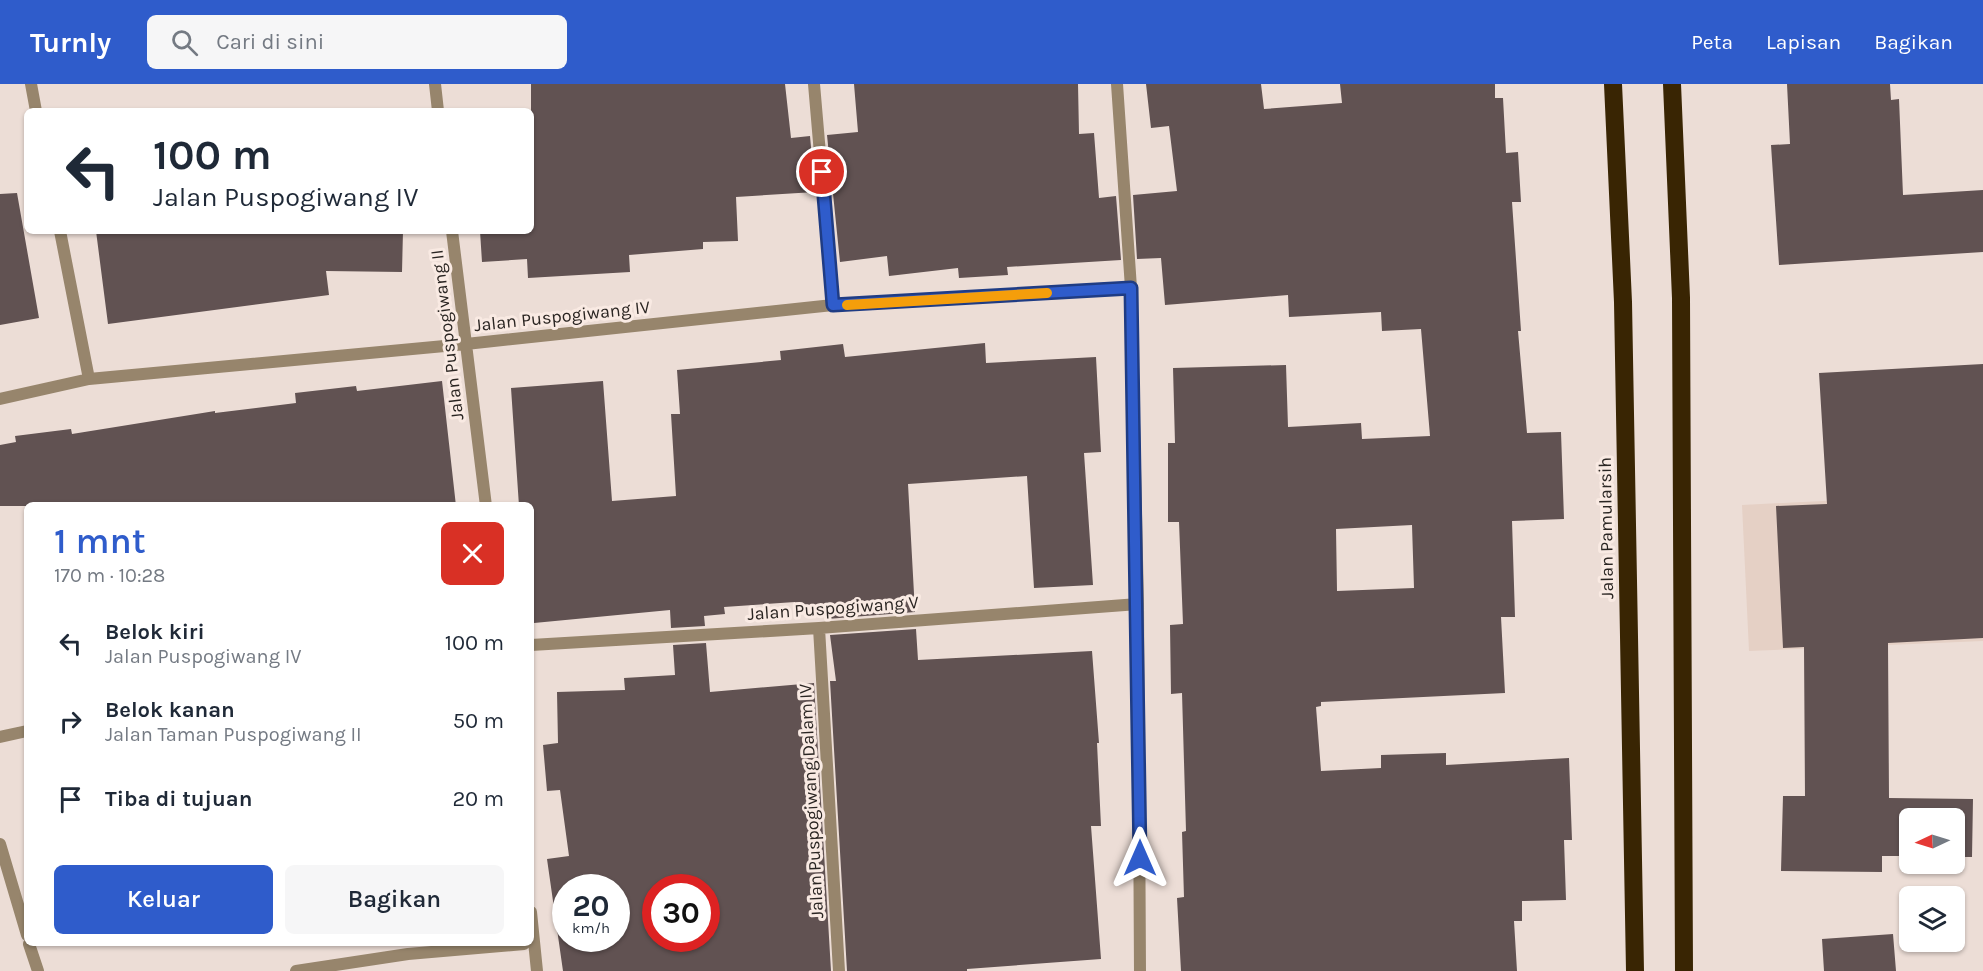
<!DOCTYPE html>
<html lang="id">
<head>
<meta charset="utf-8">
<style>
	body { margin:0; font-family:Karla,sans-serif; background:#f6f6f7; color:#1f2937; height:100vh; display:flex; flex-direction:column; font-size:22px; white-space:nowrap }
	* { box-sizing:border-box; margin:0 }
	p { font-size:20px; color:#747a83 }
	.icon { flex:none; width:33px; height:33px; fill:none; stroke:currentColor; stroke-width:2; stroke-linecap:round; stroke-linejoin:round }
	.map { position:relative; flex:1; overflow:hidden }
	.panel { position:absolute; left:24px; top:418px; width:510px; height:444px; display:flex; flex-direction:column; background:#fff; border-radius:9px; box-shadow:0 2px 4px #0004 }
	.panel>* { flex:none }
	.guide { position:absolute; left:24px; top:24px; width:510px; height:126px; border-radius:9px; box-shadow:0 2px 4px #0004; background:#fff; color:#1f2937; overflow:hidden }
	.needle { width:39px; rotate:266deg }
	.tools { position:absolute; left:1899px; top:724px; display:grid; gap:12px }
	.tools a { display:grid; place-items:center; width:66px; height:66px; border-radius:9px; background:#fff; box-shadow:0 2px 4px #0004; font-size:30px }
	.speed { position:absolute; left:552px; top:790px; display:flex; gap:12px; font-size:30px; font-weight:700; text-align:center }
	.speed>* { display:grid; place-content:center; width:78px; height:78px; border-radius:50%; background:#fff; box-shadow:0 2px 4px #0004; line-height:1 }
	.speed small { font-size:15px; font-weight:400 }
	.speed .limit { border:9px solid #d22; background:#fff; color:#111 }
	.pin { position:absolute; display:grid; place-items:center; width:51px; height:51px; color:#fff; margin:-26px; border:3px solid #fff; border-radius:50%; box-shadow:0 2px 6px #0007 }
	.me { position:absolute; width:66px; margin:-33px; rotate:0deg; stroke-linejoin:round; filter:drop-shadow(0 0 4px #0008) }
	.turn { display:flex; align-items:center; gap:21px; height:126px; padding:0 30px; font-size:27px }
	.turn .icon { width:78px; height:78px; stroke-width:2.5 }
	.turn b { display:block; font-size:42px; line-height:51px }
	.round { display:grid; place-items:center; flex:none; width:63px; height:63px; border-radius:9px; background:#f6f6f7 }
	.headline { display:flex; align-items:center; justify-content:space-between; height:102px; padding:0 30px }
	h1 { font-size:36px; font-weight:600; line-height:45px; color:#2f5ccb }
	.primary-button { display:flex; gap:12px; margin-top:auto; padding:12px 30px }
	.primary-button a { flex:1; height:69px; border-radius:9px; background:#2f5ccb; color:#fff; font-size:24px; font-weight:600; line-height:69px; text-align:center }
	.primary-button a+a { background:#f6f6f7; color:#1f2937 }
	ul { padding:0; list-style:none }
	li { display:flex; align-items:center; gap:18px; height:78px; padding:0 30px }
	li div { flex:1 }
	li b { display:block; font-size:22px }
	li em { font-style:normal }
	header { display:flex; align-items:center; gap:36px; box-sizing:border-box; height:84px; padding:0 30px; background:#2f5ccb; color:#fff }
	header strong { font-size:28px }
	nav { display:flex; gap:33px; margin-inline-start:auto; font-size:21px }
	.search { width:420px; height:54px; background:#f6f6f7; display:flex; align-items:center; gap:15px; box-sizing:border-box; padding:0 21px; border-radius:9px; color:#747a83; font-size:22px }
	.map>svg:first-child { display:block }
	.built { fill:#e5d0c5 }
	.building { fill:#615252; fill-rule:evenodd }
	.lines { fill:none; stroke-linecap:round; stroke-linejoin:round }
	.street { stroke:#97856c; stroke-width:12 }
	.highway { stroke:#392503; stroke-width:18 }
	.route-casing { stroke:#1f3c84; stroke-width:15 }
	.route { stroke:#2f5ccb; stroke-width:10 }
	.slow { stroke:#f59e0b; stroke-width:10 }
	.labels { text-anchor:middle; stroke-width:6; stroke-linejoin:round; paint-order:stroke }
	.street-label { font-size:18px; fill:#2a2522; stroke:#f9eae3 }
</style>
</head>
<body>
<header>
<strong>Turnly</strong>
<div class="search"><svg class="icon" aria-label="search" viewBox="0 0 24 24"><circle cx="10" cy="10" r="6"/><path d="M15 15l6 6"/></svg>Cari di sini</div>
<nav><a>Peta</a><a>Lapisan</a><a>Bagikan</a></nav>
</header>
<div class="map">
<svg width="1983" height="887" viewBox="0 0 1983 887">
	<rect width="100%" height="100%" fill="#ecddd6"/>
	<path class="built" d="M1983,409V557L1749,567L1742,421Z"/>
	<path class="building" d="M531,0H785L791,54L810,52L815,108L736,113L738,157L703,158V165L629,171L630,188L528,194L527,175L482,178L480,147H531Z
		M854,0H1078L1079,50L1094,49L1099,114L1116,112L1121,176L1007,183L1008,191L959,194L958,184L889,192L887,172L840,178L827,51L858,48Z
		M1146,0H1261L1264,25L1342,19L1340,0H1495V14H1503L1506,69L1518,68L1521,118H1512L1521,247H1518L1527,349L1561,348L1564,435L1512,437L1515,533H1501L1505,609L1321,618V622L1316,623L1321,687L1381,684V671L1446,669V681L1569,674L1572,756H1564L1566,816L1522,817V837H1514L1517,887H1181L1177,814L1184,813L1182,748L1186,747L1182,609L1171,610L1170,541L1183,540L1179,438H1168V359H1175L1173,284L1286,281L1288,343L1361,339L1362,355L1430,352L1421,245L1382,247L1381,228L1289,233L1288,211L1165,221L1161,174L1137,175L1133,111L1177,107L1169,42L1151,44ZM1412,441L1414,504L1337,507L1336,445Z
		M1787,0H1890L1891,16L1899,15L1903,111L1983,106V168L1779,181L1771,61L1790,60Z
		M17,109L39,234L0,241V110Z
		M96,147H403L402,188L326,187L329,211L108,240Z
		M985,259L986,279L1096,273L1101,368L1084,369L1093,501L1034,504L1027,392L908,400L915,528L827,535L826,526L796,529L795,518L724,523L725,530L704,532L705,542L671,544L670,526L534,539L531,508V422H519L511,304L603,297L612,417L676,412L671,330H680L677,286L781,276L780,267L843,260L845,273Z
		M1983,280V554L1888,559L1889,714L1973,715L1972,773H1954V735H1910V772H1882V788L1781,787L1783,712H1805L1804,563L1783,564L1776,422L1827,420L1819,289Z
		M442,297L456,422H0V361L16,358L15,352L71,345L72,350L215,327V329L296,319L295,309L356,302L357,307Z
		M916,545L918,576L1092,567L1099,659H1097L1101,742H1091L1101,875L967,885V887H847L830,597H836L830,551Z
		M706,559L710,608L814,599L831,887H563L547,775L569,772L560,706L547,707L543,661L558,659L557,608L625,606L624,594L675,591L673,561ZM566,804H616V855H566ZM656,804H706V855H656Z
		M1893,850L1896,887H1824L1822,855Z"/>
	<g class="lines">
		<path class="street" d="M31,0L36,27
			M435,0L438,27
			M814,0L833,221
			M1117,0L1131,204L1138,520L1140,887
			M60,147L89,295
			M452,147L486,422
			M0,315L89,295L466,260L833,221L1131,204
			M819,544L839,887
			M531,561L819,544L1138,520
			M0,653L27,647
			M0,760L27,851
			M531,828L537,887
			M29,860L38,887
			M296,887L408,870L524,860"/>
		<path class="highway" d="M1613,0L1623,218L1635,887
			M1672,0L1681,214L1684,887"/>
	</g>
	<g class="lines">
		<g class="route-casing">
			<path id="route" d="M822,88L833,221L1131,204L1140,774"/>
		</g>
		<use href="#route" class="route"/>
		<path class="slow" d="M847,221L1047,209"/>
	</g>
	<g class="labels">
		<g class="street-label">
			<text transform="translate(562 232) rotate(-6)" y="6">Jalan Puspogiwang IV</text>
			<text transform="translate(447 251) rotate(-97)" y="6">Jalan Puspogiwang II</text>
			<text transform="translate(1606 444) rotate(-91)" y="6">Jalan Pamularsih</text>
			<text transform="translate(833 524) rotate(-4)" y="6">Jalan Puspogiwang V</text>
			<text transform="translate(811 717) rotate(-93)" y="6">Jalan Puspogiwang Dalam IV</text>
		</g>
	</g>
</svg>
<div class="tools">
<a><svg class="needle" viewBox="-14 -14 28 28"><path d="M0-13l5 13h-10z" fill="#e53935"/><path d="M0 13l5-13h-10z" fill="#747a83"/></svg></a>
<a><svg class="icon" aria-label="layers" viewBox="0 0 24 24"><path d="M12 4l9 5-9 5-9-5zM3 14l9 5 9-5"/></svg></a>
</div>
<div class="speed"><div>20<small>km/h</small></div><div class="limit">30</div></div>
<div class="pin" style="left:822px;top:88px;background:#d93025"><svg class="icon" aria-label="arrive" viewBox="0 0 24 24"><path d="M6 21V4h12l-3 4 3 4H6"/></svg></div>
<svg class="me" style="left:1140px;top:774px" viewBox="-20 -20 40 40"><path d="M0-17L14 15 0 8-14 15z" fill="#2f5ccb" stroke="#fff" stroke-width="4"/></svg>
<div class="guide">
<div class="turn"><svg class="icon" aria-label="left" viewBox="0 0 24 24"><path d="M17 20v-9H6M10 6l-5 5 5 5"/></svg><div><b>100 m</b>Jalan Puspogiwang IV</div></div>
</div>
<section class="panel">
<div class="headline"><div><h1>1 mnt</h1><p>170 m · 10:28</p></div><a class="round" style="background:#d93025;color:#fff"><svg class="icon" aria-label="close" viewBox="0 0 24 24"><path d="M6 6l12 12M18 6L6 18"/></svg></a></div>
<ul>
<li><svg class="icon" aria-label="left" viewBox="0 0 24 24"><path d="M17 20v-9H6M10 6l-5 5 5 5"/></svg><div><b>Belok kiri</b><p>Jalan Puspogiwang IV</p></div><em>100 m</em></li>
<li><svg class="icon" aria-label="right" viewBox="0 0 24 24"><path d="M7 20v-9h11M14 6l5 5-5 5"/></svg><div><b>Belok kanan</b><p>Jalan Taman Puspogiwang II</p></div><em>50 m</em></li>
<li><svg class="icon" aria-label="arrive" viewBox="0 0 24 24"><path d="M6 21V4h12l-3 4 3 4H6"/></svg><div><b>Tiba di tujuan</b></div><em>20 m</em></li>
</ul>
<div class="primary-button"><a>Keluar</a><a>Bagikan</a></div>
</section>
</div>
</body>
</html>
